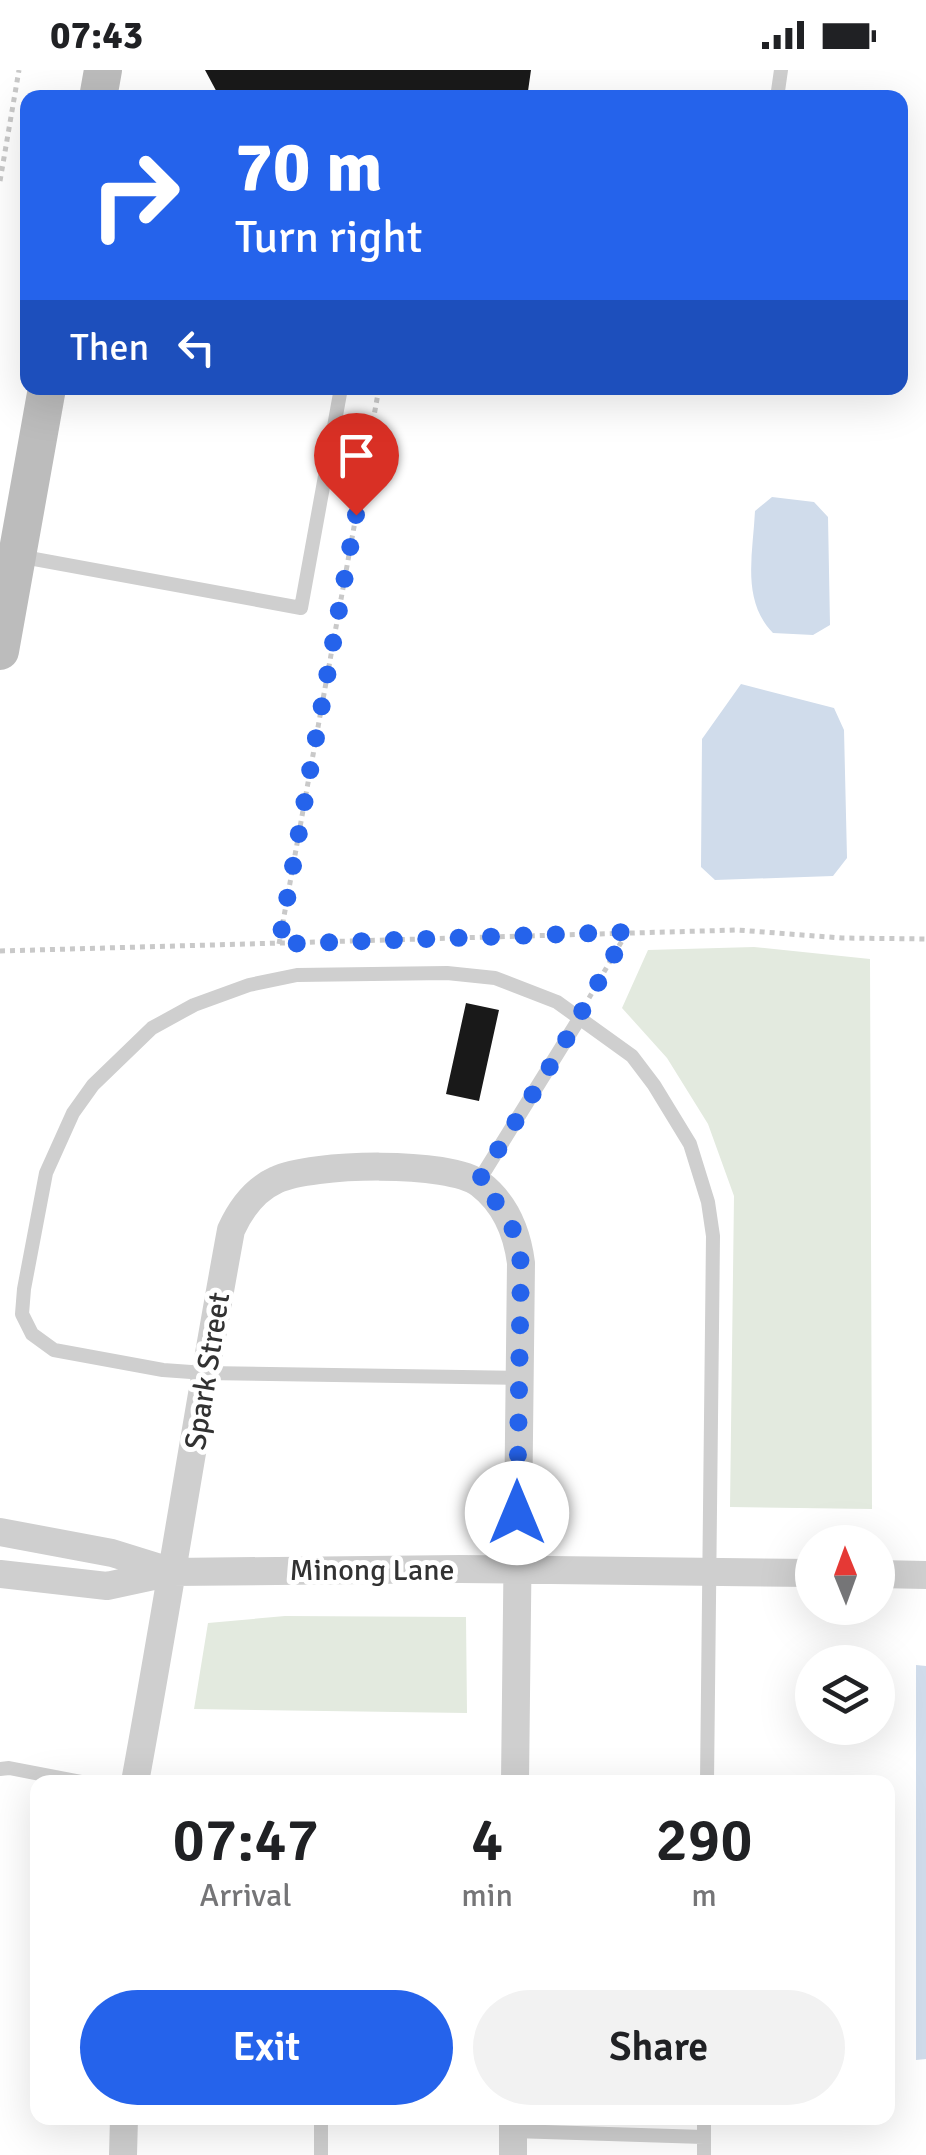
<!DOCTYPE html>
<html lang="en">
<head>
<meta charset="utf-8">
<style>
	body { margin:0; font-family:Signika,sans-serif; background:#f2f2f2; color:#202124; height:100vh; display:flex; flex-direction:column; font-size:38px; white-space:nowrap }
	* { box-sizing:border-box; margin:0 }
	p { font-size:32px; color:#757577 }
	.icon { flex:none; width:55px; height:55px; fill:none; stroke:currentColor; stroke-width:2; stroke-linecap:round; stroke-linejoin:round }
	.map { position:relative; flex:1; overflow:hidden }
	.side { position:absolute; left:30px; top:1705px; width:865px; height:350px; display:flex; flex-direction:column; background:#fff; border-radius:20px; box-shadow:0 10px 40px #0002 }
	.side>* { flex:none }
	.top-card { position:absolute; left:20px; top:20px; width:888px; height:305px; border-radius:20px; box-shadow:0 10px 40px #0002; background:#2563eb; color:#fff; overflow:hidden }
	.needle { width:65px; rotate:359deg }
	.controls { position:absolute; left:795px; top:1455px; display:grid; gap:20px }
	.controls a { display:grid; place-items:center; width:100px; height:100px; border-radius:50%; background:#fff; box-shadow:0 10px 40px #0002; font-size:50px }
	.pin { position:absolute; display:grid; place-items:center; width:85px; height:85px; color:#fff; margin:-102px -42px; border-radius:50% 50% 50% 0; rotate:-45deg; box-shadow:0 0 10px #0007 }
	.pin .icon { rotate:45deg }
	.me { position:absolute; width:110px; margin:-55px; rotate:0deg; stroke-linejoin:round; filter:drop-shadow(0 0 8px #0008) }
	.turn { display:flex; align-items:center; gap:35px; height:210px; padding:0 50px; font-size:45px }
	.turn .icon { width:130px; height:130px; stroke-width:2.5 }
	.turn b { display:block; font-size:70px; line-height:85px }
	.then { display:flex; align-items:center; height:95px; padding:0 50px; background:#0003; gap:20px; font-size:38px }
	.eta { display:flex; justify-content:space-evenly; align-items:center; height:170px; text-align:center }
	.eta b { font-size:60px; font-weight:600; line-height:70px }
	.primary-button { display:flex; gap:20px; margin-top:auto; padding:20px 50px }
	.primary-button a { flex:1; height:115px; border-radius:60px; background:#2563eb; color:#fff; font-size:40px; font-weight:600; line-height:115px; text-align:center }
	.primary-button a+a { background:#f2f2f2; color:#202124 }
	.status { display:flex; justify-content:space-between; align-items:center; height:70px; padding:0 50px; background:#fff; direction:ltr }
	.status svg { height:28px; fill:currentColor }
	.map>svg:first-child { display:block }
	.green { fill:#e3eadf }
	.water { fill:#d0dceb }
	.building { fill:#191919 }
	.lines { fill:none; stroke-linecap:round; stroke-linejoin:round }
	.path { stroke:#c9c9c9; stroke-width:5; stroke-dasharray:5 5; stroke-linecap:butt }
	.lane { stroke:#cfcfcf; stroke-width:14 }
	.street { stroke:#cfcfcf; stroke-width:28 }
	.secondary { stroke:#bcbcbc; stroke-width:38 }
	.route { stroke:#2563eb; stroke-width:18; stroke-dasharray:0 32.4 }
	.labels { text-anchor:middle; stroke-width:10; stroke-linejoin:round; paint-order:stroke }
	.street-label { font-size:30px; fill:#323232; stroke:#fff }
</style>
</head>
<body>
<div class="status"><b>07:43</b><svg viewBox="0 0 49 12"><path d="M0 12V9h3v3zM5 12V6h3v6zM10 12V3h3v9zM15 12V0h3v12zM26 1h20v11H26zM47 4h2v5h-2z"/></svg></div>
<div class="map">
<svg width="926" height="2085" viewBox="0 0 926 2085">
	<rect width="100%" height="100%" fill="#fff"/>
	<path class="green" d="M754,877L870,889L872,1439L730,1437L734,1126L708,1054L667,988L622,938L648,880Z
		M285,1546L466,1547L467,1643L194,1639L208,1553Z"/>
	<path class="water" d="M772,427L814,432L828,447L830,555L813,565L773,563C741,530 753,484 755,441Z
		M741,614L834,638L844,660L847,788L833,806L715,810L701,797L702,669Z
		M916,1595L926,1596V1989L916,1990Z"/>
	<path class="building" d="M205,0H531L527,28H220Z
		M466,933L499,940L479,1031L446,1024Z"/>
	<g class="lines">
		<path class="path" d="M0,111L19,0
			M279,874L379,318
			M0,881L737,860L842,868L926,869
			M589,928L627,862"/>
		<path class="lane" d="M777,28L781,0
			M18,486L301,538L341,318
			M478,1112L579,949
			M518,1308L205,1303L163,1300L54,1280L32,1264L22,1244L24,1219L46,1103L73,1043L93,1015L152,958L194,935L249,915L297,905L447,903L495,908L557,932L632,986L654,1015L690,1074L708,1132L713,1166L707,1712
			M0,1699L9,1698L82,1712
			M513,2061L704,2067
			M321,2085V2048
			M704,2085V2048"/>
		<path class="street" d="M0,1462L112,1483L170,1501
			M0,1504L107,1516L172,1502L460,1499L812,1503
			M878,1504L926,1505
			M135,1712C169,1528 197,1344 231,1160C241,1138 254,1120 276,1110C311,1093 450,1090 480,1114C506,1134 517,1162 521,1193L515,1712
			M123,2085L124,2048
			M513,2085V2048"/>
		<path class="secondary" d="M98,28L103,0
			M0,581L47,318"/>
	</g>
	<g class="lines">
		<path class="route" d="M356,445L279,874L627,862L559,982L478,1112C506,1142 515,1153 521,1194L517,1443"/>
	</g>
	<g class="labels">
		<g class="street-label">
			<text transform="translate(207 1301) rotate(-81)" y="10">Spark Street</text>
			<text x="372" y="1510">Minong Lane</text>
		</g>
	</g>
</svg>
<div class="controls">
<a><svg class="needle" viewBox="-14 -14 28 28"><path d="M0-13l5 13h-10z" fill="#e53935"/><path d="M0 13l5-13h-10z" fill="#757577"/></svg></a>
<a><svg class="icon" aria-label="layers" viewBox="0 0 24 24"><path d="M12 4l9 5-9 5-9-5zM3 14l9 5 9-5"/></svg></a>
</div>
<div class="pin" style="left:356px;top:445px;background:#d93025"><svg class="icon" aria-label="arrive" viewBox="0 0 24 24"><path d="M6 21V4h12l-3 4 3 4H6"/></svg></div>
<svg class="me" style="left:517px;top:1443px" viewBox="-20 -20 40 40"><circle r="19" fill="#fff"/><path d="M0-13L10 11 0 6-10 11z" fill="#2563eb"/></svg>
<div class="top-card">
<div class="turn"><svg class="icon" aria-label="right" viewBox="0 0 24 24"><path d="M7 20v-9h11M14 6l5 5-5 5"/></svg><div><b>70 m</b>Turn right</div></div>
<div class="then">Then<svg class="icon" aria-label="left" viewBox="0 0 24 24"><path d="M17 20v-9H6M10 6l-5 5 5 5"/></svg></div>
</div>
<section class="side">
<div class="eta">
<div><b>07:47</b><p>Arrival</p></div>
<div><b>4</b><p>min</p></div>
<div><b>290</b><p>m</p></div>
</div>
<div class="primary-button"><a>Exit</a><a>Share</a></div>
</section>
</div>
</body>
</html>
